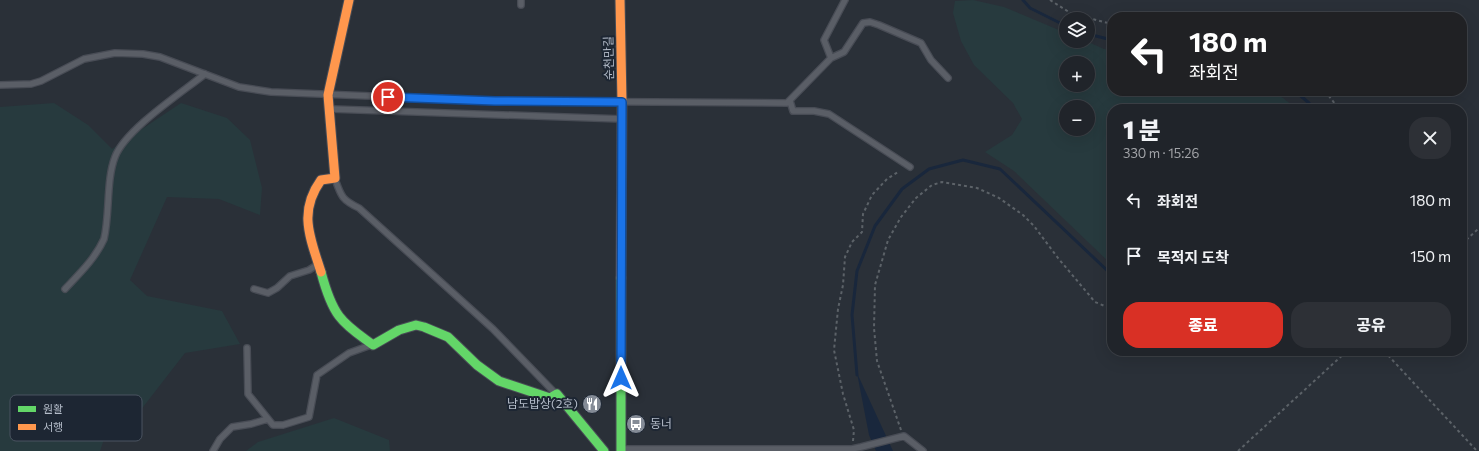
<!DOCTYPE html>
<html lang="ko">
<head>
<meta charset="utf-8">
<style>
	body { margin:0; font-family:Commissioner,"Noto Sans KR",sans-serif; background:#2d3036; color:#f1f3f6; height:100vh; display:flex; flex-direction:column; font-size:15px; white-space:nowrap }
	* { box-sizing:border-box; margin:0 }
	p { font-size:13px; color:#a2a4a8 }
	.icon { flex:none; width:22px; height:22px; fill:none; stroke:currentColor; stroke-width:2; stroke-linecap:round; stroke-linejoin:round }
	.map { position:relative; flex:1; overflow:hidden }
	.drawer { position:absolute; left:1107px; top:104px; width:360px; height:252px; display:flex; flex-direction:column; background:#20242a; border-radius:16px; box-shadow:0 4px 16px #0002,0 0 0 1px #3d4147 }
	.drawer>* { flex:none }
	.guide { position:absolute; left:1107px; top:12px; width:360px; height:84px; border-radius:16px; box-shadow:0 4px 16px #0002,0 0 0 1px #3d4147; background:#202124; color:#fff; overflow:hidden }
	.tools { position:absolute; left:1059px; top:12px; display:grid; gap:8px }
	.tools a { display:grid; place-items:center; width:36px; height:36px; border-radius:50%; background:#20242a; box-shadow:0 4px 16px #0002,0 0 0 1px #3d4147; font-size:20px }
	.pin { position:absolute; display:grid; place-items:center; width:34px; height:34px; color:#fff; margin:-17px; border:2px solid #fff; border-radius:50%; box-shadow:0 1px 4px #0007 }
	.me { position:absolute; width:44px; margin:-22px; rotate:0deg; stroke-linejoin:round; filter:drop-shadow(0 0 3px #0008) }
	.turn { display:flex; align-items:center; gap:14px; height:84px; padding:0 16px; font-size:18px }
	.turn .icon { width:52px; height:52px; stroke-width:2.5 }
	.turn b { display:block; font-size:28px; line-height:34px }
	.round { display:grid; place-items:center; flex:none; width:42px; height:42px; border-radius:16px; background:#2d3036 }
	.head { display:flex; align-items:center; justify-content:space-between; height:68px; padding:0 16px }
	h1 { font-size:24px; font-weight:800; line-height:30px }
	.cta { display:flex; gap:8px; margin-top:auto; padding:8px 16px }
	.cta a { flex:1; height:46px; border-radius:16px; background:#d93025; color:#fff; font-size:16px; font-weight:800; line-height:46px; text-align:center }
	.cta a+a { background:#2d3036; color:#f1f3f6 }
	ul { padding:0; list-style:none }
	li { display:flex; align-items:center; gap:12px; height:56px; padding:0 16px }
	li div { flex:1 }
	li b { display:block; font-size:15px }
	li em { font-style:normal }
	.map>svg:first-child { display:block }
	.green { fill:#273a3e; fill-rule:evenodd }
	.water { fill:#19273c }
	.lines { fill:none; stroke-linecap:round; stroke-linejoin:round }
	.stream { stroke:#19273c; stroke-width:3 }
	.lane-casing { stroke:#484c55; stroke-width:8 }
	.fast-casing { stroke:#484c55; stroke-width:11 }
	.slow-casing { stroke:#484c55; stroke-width:11 }
	.path { stroke:#5c6268; stroke-width:2; stroke-dasharray:3 3; stroke-linecap:butt }
	.lane { stroke:#5a5e66; stroke-width:5.5 }
	.fast { stroke:#63d668; stroke-width:9 }
	.slow { stroke:#ff974d; stroke-width:9 }
	.route-casing { stroke:#114b97; stroke-width:10 }
	.route { stroke:#1a73e8; stroke-width:7 }
	.labels { text-anchor:middle; stroke-width:4; stroke-linejoin:round; paint-order:stroke }
	.street-label { font-size:12px; fill:#b4bcc9; stroke:#1d2633 }
	.poi-label { font-size:12px; fill:#b4bcc9; stroke:#1d2633; text-anchor:end }
	.key { fill:#1d2633; stroke:#4a5360; stroke-width:1 }
	.key-label { font-size:11px; fill:#b4bcc9 }
</style>
</head>
<body>
<div class="map">
<svg width="1479" height="451" viewBox="0 0 1479 451">
	<rect width="100%" height="100%" fill="#2a3038"/>
	<path class="green" d="M973,0L1004,7L1066,33V41H1086L1104,49L1112,50V91H1274L1297,109H1112V265L1014,171L985,152L1012,135L1022,119L1013,103L974,65L961,41L953,13L955,1ZM1066,63H1088V85H1066ZM1066,107H1088V129H1066Z
		M54,103L88,125L112,149L181,103L227,118L250,140L262,188L260,215L219,199L167,197L130,280L147,296L222,311L240,344L185,353L140,411L106,433L100,451H0V107Z
		M334,418L389,440L390,451H246L258,442Z"/>
	<path class="water" d="M857,373L893,451H876L869,435Z"/>
	<g class="lines">
		<path class="stream" d="M1023,0L1030,8L1066,26
			M1088,34L1112,40
			M1295,91L1309,103L1314,109
			M857,375L852,315L857,271L875,226L902,189L929,169L963,160L1000,169L1112,275"/>
		<g class="lane-casing">
			<path id="lane" d="M521,5V0
				M831,58L844,52L863,23L870,22L879,25L921,43L931,60L948,78
				M0,85L31,84L41,81L84,59L115,53L143,54L160,57L239,87L271,92L495,101L787,103L831,58L824,40L845,0
				M790,101L793,111H814L829,114L910,167
				M331,109L622,119
				M335,179C341,196 342,200 359,208L493,329L556,394
				M65,289C79,274 95,259 104,239C110,214 106,180 115,157C125,130 181,93 205,74
				M254,289L268,293L277,288L290,276L309,270L317,265
				M247,348L248,394L273,425H283L309,417L317,375L349,353L371,345
				M622,449H852L861,447L904,436L923,451
				M213,451L220,439L232,427L251,424L268,419"/>
		</g>
		<g class="fast-casing">
			<path id="fast" d="M321,272C325,287 330,304 339,316C348,328 361,336 373,345L399,330L416,325L424,327L448,337L477,365L499,381L550,398L557,394L604,451
				M621,451V278"/>
		</g>
		<g class="slow-casing">
			<path id="slow" d="M620,0L622,102L621,278
				M321,272C310,237 298,212 321,180L335,178L328,95L349,0"/>
		</g>
		<path class="path" d="M1050,0L1072,14L1112,24
			M1325,91L1339,109
			M1462,244L1479,228
			M1384,351L1477,451
			M901,430L877,361L874,328L875,285L888,240L901,217L916,198L932,185L942,182L977,188L999,198L1023,215L1034,226L1058,258L1095,302L1112,309
			M853,441L854,430L843,394L834,350L838,309L843,285L845,257L852,242L862,232L863,214L872,195L887,179L898,172
			M1238,451L1347,351"/>
		<use href="#lane" class="lane"/>
		<use href="#fast" class="fast"/>
		<use href="#slow" class="slow"/>
	</g>
	<g class="lines">
		<g class="route-casing">
			<path id="route" d="M388,97L495,101L622,102L621,378"/>
		</g>
		<use href="#route" class="route"/>
	</g>
	<defs>
		<g id="restaurant-disc" transform="scale(1)"><circle r="9.5" fill="#848b96" stroke="#1d2633"/><path d="M-5-6h1v4h1v-4h1v4h1v-4h1v5L-1.5 .5V6h-2V.5L-5-1ZM5-6V6H3V1.5H1.5Q1.5-4 5-6Z" fill="#fff"/></g>
		<g id="bus-disc" transform="scale(1)"><circle r="9.5" fill="#848b96" stroke="#1d2633"/><path d="M-5-6H5V4H4V6H2V4H-2V6H-4V4H-5ZM-3.5-4V0h7V-4ZM-3.5 1.2v1.5H-2V1.2ZM2 1.2v1.5H3.5V1.2Z" fill="#fff"/></g>
	</defs>
	<g fill-rule="evenodd">
		<use href="#restaurant-disc" x="592" y="404"/>
		<use href="#bus-disc" x="636" y="424"/>
	</g>
	<g class="labels">
		<g class="street-label">
			<text transform="translate(609 58) rotate(-91)" y="4">순천만길</text>
		</g>
		<g class="poi-label">
			<text x="578" y="408">남도밥상(2호)</text>
			<text x="650" y="428" text-anchor="start">동너</text>
		</g>
	</g>
	<rect x="10" y="395" width="132" height="46" rx="6" class="key"/>
	<rect x="18" y="406" width="18" height="6" fill="#63d668"/>
	<rect x="18" y="424" width="18" height="6" fill="#ff974d"/>
	<g class="key-label">
		<text x="43" y="413">원활</text>
		<text x="43" y="431">서행</text>
	</g>
</svg>
<div class="tools">
<a><svg class="icon" aria-label="layers" viewBox="0 0 24 24"><path d="M12 4l9 5-9 5-9-5zM3 14l9 5 9-5"/></svg></a>
<a>+</a>
<a>−</a>
</div>
<div class="pin" style="left:388px;top:97px;background:#d93025"><svg class="icon" aria-label="arrive" viewBox="0 0 24 24"><path d="M6 21V4h12l-3 4 3 4H6"/></svg></div>
<svg class="me" style="left:621px;top:378px" viewBox="-20 -20 40 40"><path d="M0-17L14 15 0 8-14 15z" fill="#1a73e8" stroke="#fff" stroke-width="4"/></svg>
<div class="guide">
<div class="turn"><svg class="icon" aria-label="left" viewBox="0 0 24 24"><path d="M17 20v-9H6M10 6l-5 5 5 5"/></svg><div><b>180 m</b>좌회전</div></div>
</div>
<section class="drawer">
<div class="head"><div><h1>1 분</h1><p>330 m · 15:26</p></div><a class="round"><svg class="icon" aria-label="close" viewBox="0 0 24 24"><path d="M6 6l12 12M18 6L6 18"/></svg></a></div>
<ul>
<li><svg class="icon" aria-label="left" viewBox="0 0 24 24"><path d="M17 20v-9H6M10 6l-5 5 5 5"/></svg><div><b>좌회전</b></div><em>180 m</em></li>
<li><svg class="icon" aria-label="arrive" viewBox="0 0 24 24"><path d="M6 21V4h12l-3 4 3 4H6"/></svg><div><b>목적지 도착</b></div><em>150 m</em></li>
</ul>
<div class="cta"><a>종료</a><a>공유</a></div>
</section>
</div>
</body>
</html>
